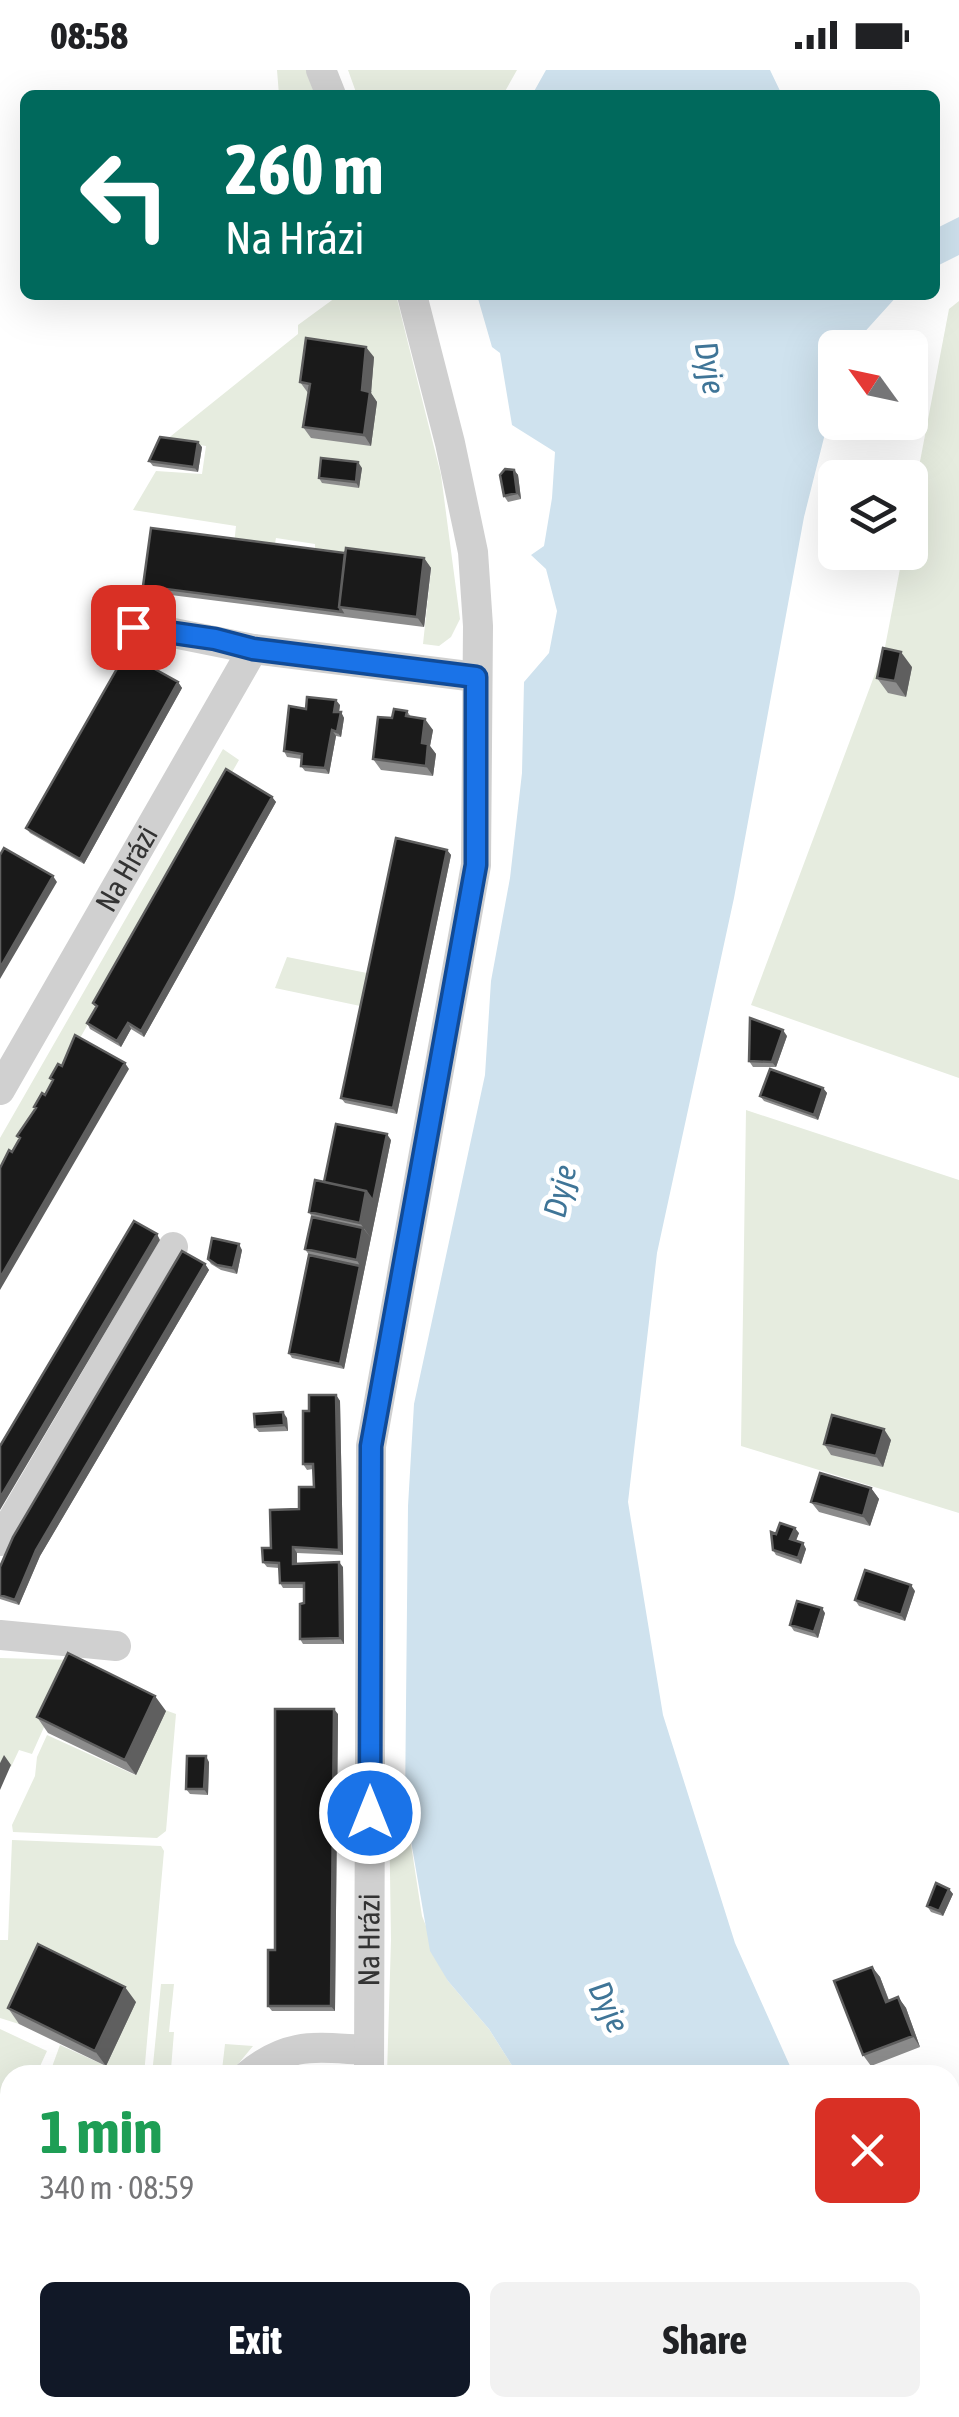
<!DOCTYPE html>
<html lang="en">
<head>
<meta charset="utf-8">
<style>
	body { margin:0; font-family:"Asap Condensed",sans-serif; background:#f2f2f2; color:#202124; height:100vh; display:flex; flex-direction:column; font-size:38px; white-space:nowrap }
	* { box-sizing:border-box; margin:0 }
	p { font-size:32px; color:#757577 }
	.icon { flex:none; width:55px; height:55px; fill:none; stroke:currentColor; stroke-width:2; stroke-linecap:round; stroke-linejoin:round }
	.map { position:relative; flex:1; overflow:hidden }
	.details { position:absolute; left:0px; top:1995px; width:960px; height:352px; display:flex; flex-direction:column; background:#fff; border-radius:30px 30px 0 0; box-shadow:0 10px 40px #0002 }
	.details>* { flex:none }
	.hud { position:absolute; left:20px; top:20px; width:920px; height:210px; border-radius:15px; box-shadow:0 10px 40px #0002; background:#00695c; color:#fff; overflow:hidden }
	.needle { width:65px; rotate:303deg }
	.tools { position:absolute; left:818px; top:260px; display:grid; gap:20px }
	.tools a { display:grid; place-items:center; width:110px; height:110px; border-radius:15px; background:#fff; box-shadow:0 10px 40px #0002; font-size:50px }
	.pin { position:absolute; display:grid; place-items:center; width:85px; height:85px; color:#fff; margin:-42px; border-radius:20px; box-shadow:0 5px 15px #0006 }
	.me { position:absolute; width:110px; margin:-55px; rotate:0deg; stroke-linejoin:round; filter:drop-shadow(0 0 8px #0008) }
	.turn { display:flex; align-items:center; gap:35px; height:210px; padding:0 40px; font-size:45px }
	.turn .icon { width:130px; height:130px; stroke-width:2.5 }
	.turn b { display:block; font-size:70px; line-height:85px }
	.round { display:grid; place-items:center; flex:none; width:105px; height:105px; border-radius:15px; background:#f2f2f2 }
	.summary { display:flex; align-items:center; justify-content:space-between; height:170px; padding:0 40px }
	h1 { font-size:60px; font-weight:700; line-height:75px; color:#1e9e55 }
	.cta { display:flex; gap:20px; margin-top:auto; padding:20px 40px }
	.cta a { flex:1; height:115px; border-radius:15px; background:#111827; color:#fff; font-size:40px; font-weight:700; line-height:115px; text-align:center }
	.cta a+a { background:#f2f2f2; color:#202124 }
	.status { display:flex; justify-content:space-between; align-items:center; height:70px; padding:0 50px; background:#fff; direction:ltr }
	.status svg { height:28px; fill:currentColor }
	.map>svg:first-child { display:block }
	.green { fill:#e6ecdf }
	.water { fill:#cfe2ee }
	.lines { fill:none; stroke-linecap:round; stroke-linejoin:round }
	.minor { stroke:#d0d0d0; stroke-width:30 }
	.primary { stroke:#ababab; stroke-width:48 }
	.wall { fill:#8c8c8c }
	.shaded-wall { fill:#5f5f5f }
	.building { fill:#1a1a1a; stroke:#5f5f5f; stroke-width:2.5 }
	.route-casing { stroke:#114b97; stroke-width:25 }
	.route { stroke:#1a73e8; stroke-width:18 }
	.labels { text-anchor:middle; stroke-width:10; stroke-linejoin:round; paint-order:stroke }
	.street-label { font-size:30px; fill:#333; stroke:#fff }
	.water-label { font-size:32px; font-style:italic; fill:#3f7597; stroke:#fff }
</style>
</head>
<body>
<div class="status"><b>08:58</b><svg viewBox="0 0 49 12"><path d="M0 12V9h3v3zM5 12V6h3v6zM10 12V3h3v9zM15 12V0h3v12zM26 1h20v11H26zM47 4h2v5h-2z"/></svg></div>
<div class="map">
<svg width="959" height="2347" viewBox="0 0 959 2347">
	<rect width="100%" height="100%" fill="#fff"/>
	<path class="green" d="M277,0H313L322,25H279Z
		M348,0H517L503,25H357Z
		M339,225H396L441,405L460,549L451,567L439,576L423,574L431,499L315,485V474L276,468L274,479L234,474L236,456L133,440L156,401L202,404L206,376L166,370L298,264V255Z
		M959,231V1008L751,935L885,577L903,483L910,482V444L949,239Z
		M223,679L239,690L0,1108V1068Z
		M287,887L372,904L365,937L275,918Z
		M746,1040L959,1110V1443L741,1376Z
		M0,1588L74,1590L32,1684L19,1680L11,1697L0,1692Z
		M154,1636L176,1644L166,1761L157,1768L13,1762L12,1755L35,1706L37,1687L47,1665L135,1705Z
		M405,1736L422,1846L448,1911L489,1959L518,2005H387L391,1870L389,1737Z
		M12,1770L161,1776L164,1781L144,2005H49L60,1975L106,1996L48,1892L19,1954L0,1948V1870H8Z
		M161,1914H174L169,1962H174L171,1999L222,2000L225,1974L253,1976L229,2005H152Z
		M0,1959L47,1981L36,2005H10V2028H0Z"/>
	<path class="water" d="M546,0H770L782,25H532Z
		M959,147V185L935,197V159Z
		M477,225H898L851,277L835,278V324L804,447L734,828L657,1183L628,1432L663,1645L735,1873L794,2005H518L489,1959L448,1911L430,1881L405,1736L408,1436L414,1334L485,1005L491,911L510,808L522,703L524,612L549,583L557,541L546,499L531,485L544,476L552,428L555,382L512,355L500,283L492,277Z
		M950,2274L959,2286V2347H739L732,2338H950Z"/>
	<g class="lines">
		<g class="minor">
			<path d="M321,0L331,25"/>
			<path d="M109,550L253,579L476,607"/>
			<path id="s1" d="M0,1020L253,579"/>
			<path d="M0,1471L173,1177"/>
			<path d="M0,1565L116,1576"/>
			<path d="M248,2005C290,1970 318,1978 369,1980"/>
			<path id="s2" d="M369,2005L371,1376L476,795L478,556L473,482L450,373L412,225"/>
			<path d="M0,2044H10"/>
		</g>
		<path class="primary" d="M0,2126L10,2127
			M950,2156H959"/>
	</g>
	<path class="wall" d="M374,287L371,323L377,332L371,376L311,368L303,357L308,323L300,312Z
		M202,377L198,402L153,396L149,391Z
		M362,398L359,418L322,413L319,408Z
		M514,400L518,405L521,429L508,432L504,426Z
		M345,483L424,488L431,498L424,557L147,522L143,516Z
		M912,597L906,627L888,623L877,608Z
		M178,612L182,618L84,794L30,763L26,758Z
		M340,635L339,642H341L344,648L341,667L336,666L329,704L305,701L301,696L302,689L287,687L284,681L306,639Z
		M407,641L411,647L433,660L430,676L436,684L433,706L381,700L373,689L392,648Z
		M272,727L276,732L144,967L131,959L121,977L90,959L87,953L96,938L93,933Z
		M447,780L451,785L397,1044L345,1033L341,1028Z
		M787,966L776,997H753L749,991Z
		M823,1018L827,1023L818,1050L764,1031L760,1026Z
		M391,1070L344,1299L292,1288L289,1283L309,1185L305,1179L312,1147L309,1142L324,1112Z
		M242,1180L237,1204L221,1200L211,1194L208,1189Z
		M205,1194L209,1200L40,1486L19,1535L0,1529V1497Z
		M336,1325L340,1331L343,1485L297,1483V1493L343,1497L344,1574H303L300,1569L304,1533V1518H283L280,1513L279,1498L267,1497L263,1492L314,1417L313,1399L307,1400L303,1394L309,1341Z
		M287,1348L288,1361L259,1362L255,1357Z
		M891,1370L883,1397L831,1385L824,1374Z
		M871,1418L879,1429L870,1456L819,1442L811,1432Z
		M799,1463L796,1471L803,1473L806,1479L801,1494L776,1485L773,1480L776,1464Z
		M915,1521L905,1551L859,1536L855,1530Z
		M825,1543L818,1568L794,1561L790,1555Z
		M166,1641L136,1705L48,1663L37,1647Z
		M338,1644L335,1941H272L268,1936L275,1880Z
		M209,1692L208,1725L190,1724L186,1719Z
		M949,1819L953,1824L943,1846L931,1842L927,1836Z
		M872,1897L880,1907L889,1930L898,1927L906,1938L920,1977L871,1996L863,1985Z
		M136,1932L106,1996L19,1954L8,1938Z
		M0,2213H10V2338H512V2347H5L7,2275H0Z"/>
	<path class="shaded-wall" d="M366,277L374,287L371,323L377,332L371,376L364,365L362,320Z
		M198,372L202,377L198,402L194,397Z
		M358,392L362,398L359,418L356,412Z
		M514,400L518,405L521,429L517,423Z
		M424,488L431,498L424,557L417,547Z
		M901,582L912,597L906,627L895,611Z
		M178,612L182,618L84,794L80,789Z
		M336,630L340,635L338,648L334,642Z
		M341,642L344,648L341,667L337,662Z
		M425,649L433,660L430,676L436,684L433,706L426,696L422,673Z
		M332,660L336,666L329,704L325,698Z
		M272,727L276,732L144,967L141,961Z
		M447,780L451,785L397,1044L393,1038Z
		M53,806L57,812L0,909V898Z
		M128,953L131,959L121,977L117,971Z
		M783,960L787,966L776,997L772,992Z
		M125,993L129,999L0,1220V1208Z
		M823,1018L827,1023L818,1050L814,1045Z
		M387,1064L391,1070L371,1168L360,1153L366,1121Z
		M363,1158L371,1168L344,1299L340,1294L360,1196L357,1190Z
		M157,1164L160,1170L0,1440V1428Z
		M239,1174L242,1180L237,1204L233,1198Z
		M205,1194L209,1200L40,1486L19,1535L15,1530L36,1480Z
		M336,1325L340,1331L343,1485L339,1480Z
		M283,1342L287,1348L288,1361L284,1355Z
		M884,1359L891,1370L883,1397L876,1386Z
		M871,1418L879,1429L870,1456L863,1446Z
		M795,1458L799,1463L794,1475L790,1469Z
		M803,1473L806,1479L801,1494L798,1488Z
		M293,1477L297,1483V1499L293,1494Z
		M339,1492L343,1497L344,1574L340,1568Z
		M911,1515L915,1521L905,1551L901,1545Z
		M822,1538L825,1543L818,1568L814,1562Z
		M155,1626L166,1641L136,1705L125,1690Z
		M334,1639L338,1644L335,1941L331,1936Z
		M4,1685L11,1695L0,1720V1693Z
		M206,1686L209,1692L208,1725L204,1719Z
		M949,1819L953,1824L943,1846L939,1841Z
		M872,1897L880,1907L893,1942L886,1932Z
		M125,1917L136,1932L106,1996L95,1981Z
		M898,1927L906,1938L920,1977L913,1966Z
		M500,2338H512V2347H500Z"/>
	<path class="building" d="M306,268L366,277L362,320L370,322L364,365L303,357L310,314L300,312Z
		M160,367L198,372L194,397L149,391Z
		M321,388L358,392L356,412L319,408Z
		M505,399L514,400L517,423L504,426L500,405Z
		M151,458L345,483L339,537L342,542L143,516Z
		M346,478L424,488L417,547L339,537Z
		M883,578L901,582L895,611L877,608Z
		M126,583L178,612L80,789L26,758Z
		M307,627L336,630L334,642H341L337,662L332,660L325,698L301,696L302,684L284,681L289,636L306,639Z
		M394,639L407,641L406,646L425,649L422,673L428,674L426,696L373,689L378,647L392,648Z
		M226,699L272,727L141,961L128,953L117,971L87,953L97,936L93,933Z
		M396,768L447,780L393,1038L341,1028Z
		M4,778L53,806L0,898V785Z
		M750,948L783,960L772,992L749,991Z
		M75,965L125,993L0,1208V1098L9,1080L12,1082L20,1068L17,1066L36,1038L34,1037L42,1023L45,1025L53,1010L50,1008L58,994L62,996Z
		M770,999L823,1018L814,1045L760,1026Z
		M336,1054L387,1064L373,1131L366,1121L324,1112Z
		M315,1110L366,1121L360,1153L309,1142Z
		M312,1147L363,1158L357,1190L305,1179Z
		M134,1151L157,1164L0,1428V1376Z
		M212,1168L239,1174L233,1198L217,1195L208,1189Z
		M182,1181L205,1194L36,1480L15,1530L0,1525V1497L13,1467Z
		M309,1185L360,1196L340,1294L289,1283Z
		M309,1325H336L339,1480L293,1477V1494L339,1492L340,1568L300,1569V1534L304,1533V1513H280L279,1493L263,1492L262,1478H271L270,1440L299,1439V1417H314L313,1394H303V1341H309Z
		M283,1342L284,1355L255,1357L254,1344Z
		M832,1345L884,1359L876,1386L824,1374Z
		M820,1403L871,1418L863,1446L811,1432Z
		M780,1453L795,1458L790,1469L803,1473L798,1488L773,1480L771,1462L776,1464Z
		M865,1500L911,1515L901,1545L855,1530Z
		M797,1531L822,1538L814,1562L790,1555Z
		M68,1583L155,1626L125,1690L37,1647Z
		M275,1639H334L331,1936H268V1880H275Z
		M187,1686H206L204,1719H186Z
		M936,1813L949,1819L939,1841L927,1836Z
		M38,1874L125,1917L95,1981L8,1938Z
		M872,1897L886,1932L898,1927L913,1966L863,1985L834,1911Z
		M0,2213H10V2248H8V2260H0Z
		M8,2248H10V2338H273V2347H5Z
		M277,2338H500V2347H276Z"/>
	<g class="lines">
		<g class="route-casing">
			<path id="route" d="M133,557L215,569L253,579L476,607V795L371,1376L370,1743"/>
		</g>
		<use href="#route" class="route"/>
	</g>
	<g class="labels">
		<g class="street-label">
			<text dy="10" stroke="none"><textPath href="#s1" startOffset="255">Na Hrázi</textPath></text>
			<text dy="10" stroke="none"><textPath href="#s2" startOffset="135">Na Hrázi</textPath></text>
		</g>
		<g class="water-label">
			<text transform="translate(710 298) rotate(80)" y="11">Dyje</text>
			<text transform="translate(560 1121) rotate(-77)" y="11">Dyje</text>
			<text transform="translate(609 1937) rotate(65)" y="11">Dyje</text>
		</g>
	</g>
</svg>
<div class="tools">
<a><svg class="needle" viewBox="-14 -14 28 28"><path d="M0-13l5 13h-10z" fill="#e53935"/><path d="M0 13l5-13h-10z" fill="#757577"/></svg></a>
<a><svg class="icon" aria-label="layers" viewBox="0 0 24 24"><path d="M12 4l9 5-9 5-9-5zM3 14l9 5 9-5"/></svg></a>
</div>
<div class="pin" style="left:133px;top:557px;background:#d93025"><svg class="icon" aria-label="arrive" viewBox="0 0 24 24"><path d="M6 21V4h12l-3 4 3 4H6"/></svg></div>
<svg class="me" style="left:370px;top:1743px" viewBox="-20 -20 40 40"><circle r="17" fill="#1a73e8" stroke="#fff" stroke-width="3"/><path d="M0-11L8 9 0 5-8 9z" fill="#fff"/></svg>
<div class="hud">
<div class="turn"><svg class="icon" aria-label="left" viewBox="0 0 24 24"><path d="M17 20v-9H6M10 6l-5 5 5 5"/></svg><div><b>260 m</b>Na Hrázi</div></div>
</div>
<section class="details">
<div class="summary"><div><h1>1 min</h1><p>340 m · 08:59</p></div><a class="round" style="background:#d93025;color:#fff"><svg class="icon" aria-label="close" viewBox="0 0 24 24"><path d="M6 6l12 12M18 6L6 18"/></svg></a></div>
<div class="cta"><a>Exit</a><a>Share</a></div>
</section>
</div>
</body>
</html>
